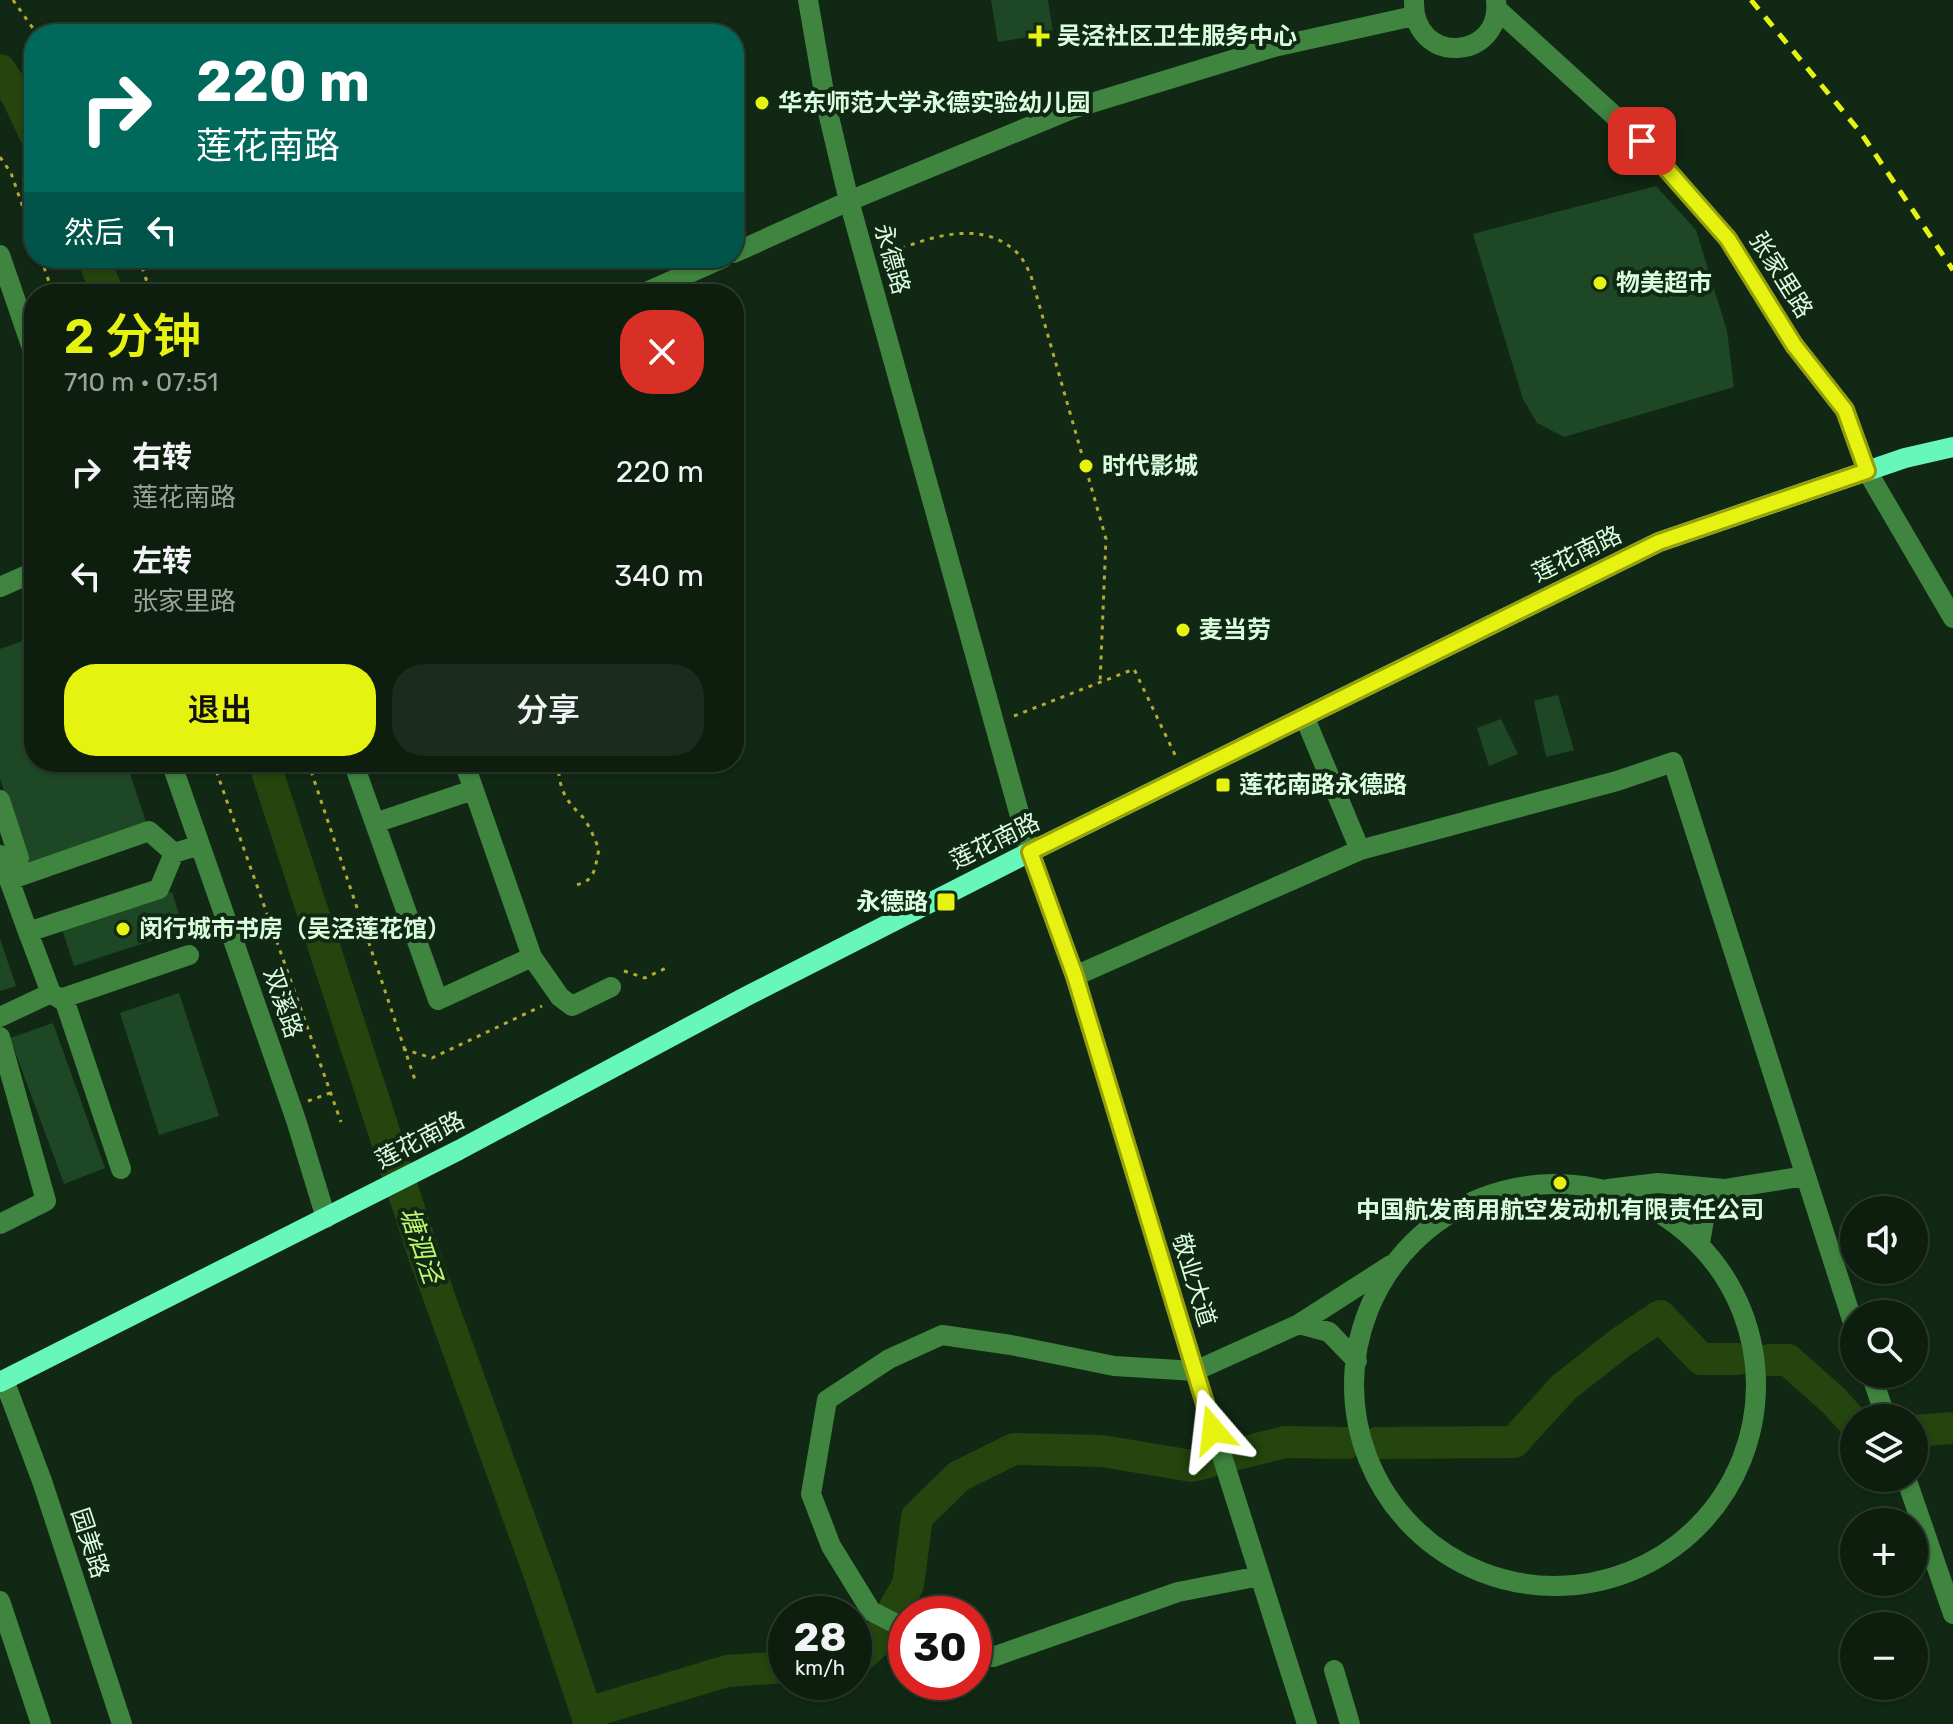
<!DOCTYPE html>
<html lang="zh">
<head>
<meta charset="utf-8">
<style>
	body { margin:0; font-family:Rubik,"Noto Sans SC",sans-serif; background:#1b2b1d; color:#f1f3f6; height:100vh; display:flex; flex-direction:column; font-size:30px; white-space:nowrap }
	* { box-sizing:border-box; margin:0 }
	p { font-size:26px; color:#9aa29e }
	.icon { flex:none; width:44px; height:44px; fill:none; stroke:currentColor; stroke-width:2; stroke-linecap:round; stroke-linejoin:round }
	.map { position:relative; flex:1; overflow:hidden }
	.details { position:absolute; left:24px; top:284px; width:720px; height:488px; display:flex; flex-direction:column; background:#0d1e0f; border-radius:32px; box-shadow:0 2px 6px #0004,0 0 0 2px #2d3c2f }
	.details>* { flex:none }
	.hud { position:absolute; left:24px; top:24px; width:720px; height:244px; border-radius:32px; box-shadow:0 2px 6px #0004,0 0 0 2px #2d3c2f; background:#00695c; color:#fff; overflow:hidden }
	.controls { position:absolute; left:1840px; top:1196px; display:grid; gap:16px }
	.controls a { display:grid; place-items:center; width:88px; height:88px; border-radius:50%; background:#0d1e0f; box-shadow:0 2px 6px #0004,0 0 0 2px #2d3c2f; font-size:40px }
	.speed { position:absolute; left:768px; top:1596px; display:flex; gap:16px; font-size:40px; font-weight:700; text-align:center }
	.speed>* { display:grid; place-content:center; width:104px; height:104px; border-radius:50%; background:#0d1e0f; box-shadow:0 2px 6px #0004,0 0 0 2px #2d3c2f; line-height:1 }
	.speed small { font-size:20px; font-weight:400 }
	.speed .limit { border:12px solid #d22; background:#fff; color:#111 }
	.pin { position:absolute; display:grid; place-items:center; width:68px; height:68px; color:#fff; margin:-34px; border-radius:16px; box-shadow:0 4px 12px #0006 }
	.me { position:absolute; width:88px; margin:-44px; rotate:343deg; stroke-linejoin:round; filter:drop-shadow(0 0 6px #0008) }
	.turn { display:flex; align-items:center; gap:28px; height:168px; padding:0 40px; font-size:36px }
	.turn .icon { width:104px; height:104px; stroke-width:2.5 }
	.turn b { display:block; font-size:56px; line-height:68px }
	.then { display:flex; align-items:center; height:76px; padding:0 40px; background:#0003; gap:16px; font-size:30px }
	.round { display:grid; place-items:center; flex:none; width:84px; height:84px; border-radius:32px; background:#1b2b1d }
	.overview { display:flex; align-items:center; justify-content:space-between; height:136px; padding:0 40px }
	h1 { font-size:48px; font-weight:600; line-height:60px; color:#e6f310 }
	.action { display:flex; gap:16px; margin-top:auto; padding:16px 40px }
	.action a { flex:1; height:92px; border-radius:32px; background:#e6f310; color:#111; font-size:32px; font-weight:600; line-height:92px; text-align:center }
	.action a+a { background:#1b2b1d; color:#f1f3f6 }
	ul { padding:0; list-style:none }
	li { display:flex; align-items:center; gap:24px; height:104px; padding:0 40px }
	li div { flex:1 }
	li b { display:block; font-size:30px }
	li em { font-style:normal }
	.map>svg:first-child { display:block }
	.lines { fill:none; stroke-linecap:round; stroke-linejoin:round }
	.river { stroke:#24450d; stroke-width:32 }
	.building { fill:#1e4825 }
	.path { stroke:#b5a837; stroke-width:3; stroke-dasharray:4 6; stroke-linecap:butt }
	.minor { stroke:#3f843f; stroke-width:20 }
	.major { stroke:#67f7bb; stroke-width:20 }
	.rail { stroke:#e6f310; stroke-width:5; stroke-dasharray:12 10; stroke-linecap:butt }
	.route-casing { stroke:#969e0a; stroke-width:20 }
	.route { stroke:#e6f310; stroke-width:14 }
	.poi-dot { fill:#e6f310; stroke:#112814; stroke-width:3 }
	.labels { text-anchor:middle; stroke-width:8; stroke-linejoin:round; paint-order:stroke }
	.poi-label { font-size:24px; font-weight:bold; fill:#dafddd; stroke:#112814; text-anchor:start }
	.street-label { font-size:24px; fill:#dafddd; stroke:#112814 }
	.water-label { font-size:26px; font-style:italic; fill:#bef86e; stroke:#112814 }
</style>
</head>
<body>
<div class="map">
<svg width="1953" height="1724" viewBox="0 0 1953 1724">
	<rect width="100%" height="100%" fill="#112814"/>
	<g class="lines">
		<path class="river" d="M0,70L17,96L34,132
			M93,258L108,294
			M264,762L424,1255L543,1584L590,1724
			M1769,1360H1788L1834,1401L1854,1423
			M1914,1431L1953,1428
			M1377,1443L1514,1442L1564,1387L1620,1343L1660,1316L1701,1359H1738
			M1237,1454L1285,1442L1347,1443
			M895,1607L908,1585L917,1517L959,1476L1014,1449L1102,1451L1192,1466L1208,1462
			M854,1662L874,1644L880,1633
			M587,1713L727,1671L786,1667"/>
	</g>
	<path class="building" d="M991,0H1048L1053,33L998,42Z
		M1656,186L1696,230L1727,331L1734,387L1564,437L1537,423L1523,399L1473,234Z
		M34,637V762H126L146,822L28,867L0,778V649Z
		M1558,695L1574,750L1546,757L1534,701Z
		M1501,719L1518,754L1489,766L1477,728Z
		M172,892L184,930L74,966L62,929Z
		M0,939L16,986L0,991Z
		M179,993L219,1116L159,1135L120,1013Z
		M53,1023L105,1168L64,1184L10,1038Z"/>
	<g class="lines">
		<path class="path" d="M13,0L37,34
			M0,157L11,173L34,239
			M883,256C922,239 978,218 1014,250C1022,256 1027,267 1031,276L1106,539L1100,683
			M41,258L53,294
			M139,258L151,294
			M1014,716L1134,669L1177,759
			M213,762L341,1122
			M308,762L416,1083
			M558,762C559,786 563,798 580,814C589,823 594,838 599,849C594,871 596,882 571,886
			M624,971L645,978L666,968
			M403,1049L432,1058L542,1006
			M308,1101L330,1093"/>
		<path class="minor" d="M808,0L826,104L849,201L1030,852L1075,976L1195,1371L1307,1724
			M1414,0C1412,67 1503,61 1496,0
			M1497,9L1642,141L1728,239L1794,345L1845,410L1867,471L1953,618
			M734,253L849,201L1072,109L1274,47L1414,16
			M0,255L34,354
			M642,294L723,258
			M0,587L34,572
			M171,762L296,1120L326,1218
			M353,762L438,1000L532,957
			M464,762L532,957L560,997L572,1006L611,987
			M0,800L19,858
			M375,823L473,790
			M1360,850L1617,781L1673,762L1854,1326
			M0,855L28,932
			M9,880L149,831L174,853
			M1075,976L1360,850L1305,718
			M51,993L65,1002L121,1169
			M60,999L189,955
			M0,1017L51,993L28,932L159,889L174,853L200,845
			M0,1037L46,1201L0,1224
			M1354 1385a201 201 0 1 1 402 0a201 201 0 1 1-402 0Z
			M1608,1189L1658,1183L1724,1189L1805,1176
			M1700,1243L1705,1214L1724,1189
			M1299,1324L1329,1332L1357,1361
			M1871,1374L1886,1418
			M4,1380L42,1481L122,1724
			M1906,1478L1953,1614
			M0,1601L41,1724
			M906,1629L871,1611L831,1546L811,1494L827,1400L889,1359L942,1335L1011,1345L1114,1366L1195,1371L1299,1324L1391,1265
			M974,1651L993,1657L1178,1592L1260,1576
			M1334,1670L1350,1724"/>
		<path class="major" d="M0,1382L459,1150L747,996L1028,853L1659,542L1905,458L1953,447"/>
		<path class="rail" d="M1751,0L1861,133L1953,270"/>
	</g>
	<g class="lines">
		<g class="route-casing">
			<path id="route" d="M1213,1430L1075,976L1030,852L1659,542L1867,471L1845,410L1794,345L1728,239L1642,141"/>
		</g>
		<use href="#route" class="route"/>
	</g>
	<g class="poi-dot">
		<path d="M1035 24h8v8h8v8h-8v8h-8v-8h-8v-8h8z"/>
		<circle cx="762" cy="103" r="8"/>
		<circle cx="1600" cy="283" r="8"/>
		<circle cx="1086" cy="466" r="8"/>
		<circle cx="1183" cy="630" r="8"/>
		<rect x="1215" y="777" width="16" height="16" rx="4"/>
		<rect x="936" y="892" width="20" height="20" rx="4"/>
		<circle cx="123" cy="929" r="8"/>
		<circle cx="1560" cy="1183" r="8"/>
	</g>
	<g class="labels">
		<g class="poi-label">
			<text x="1057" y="44">吴泾社区卫生服务中心</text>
			<text x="778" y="111">华东师范大学永德实验幼儿园</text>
			<text x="1616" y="291">物美超市</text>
			<text x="1102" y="474">时代影城</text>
			<text x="1199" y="638">麦当劳</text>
			<text x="1239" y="793">莲花南路永德路</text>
			<text x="928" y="910" text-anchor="end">永德路</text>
			<text x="139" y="937">闵行城市书房（吴泾莲花馆）</text>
			<text x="1560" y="1218" text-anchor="middle">中国航发商用航空发动机有限责任公司</text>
		</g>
		<g class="street-label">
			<text transform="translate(892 259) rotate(74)" y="8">永德路</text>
			<text transform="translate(1781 275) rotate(58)" y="8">张家里路</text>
			<text transform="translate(1577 554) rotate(-26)" y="8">莲花南路</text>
			<text transform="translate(995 841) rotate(-26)" y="8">莲花南路</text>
			<text transform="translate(283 1003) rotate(71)" y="8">双溪路</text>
			<text transform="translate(420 1140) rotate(-27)" y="8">莲花南路</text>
			<text transform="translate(1194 1280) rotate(73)" y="8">敬业大道</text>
			<text transform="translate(90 1543) rotate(72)" y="8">园美路</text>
		</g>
		<g class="water-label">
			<text transform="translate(421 1245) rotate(71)" y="9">塘泗泾</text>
		</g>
	</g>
</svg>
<div class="controls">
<a><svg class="icon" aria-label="sound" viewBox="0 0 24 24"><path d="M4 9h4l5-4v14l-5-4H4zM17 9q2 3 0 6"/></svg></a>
<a><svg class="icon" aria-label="search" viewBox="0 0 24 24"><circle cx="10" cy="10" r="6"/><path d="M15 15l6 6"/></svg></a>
<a><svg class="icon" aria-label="layers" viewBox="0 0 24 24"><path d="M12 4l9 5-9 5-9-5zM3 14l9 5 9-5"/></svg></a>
<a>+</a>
<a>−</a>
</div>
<div class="speed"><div>28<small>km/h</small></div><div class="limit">30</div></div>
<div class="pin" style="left:1642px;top:141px;background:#d93025"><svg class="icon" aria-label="arrive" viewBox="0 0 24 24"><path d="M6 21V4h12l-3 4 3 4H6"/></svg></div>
<svg class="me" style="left:1213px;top:1430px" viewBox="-20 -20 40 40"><path d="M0-17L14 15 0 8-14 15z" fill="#e6f310" stroke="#fff" stroke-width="4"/></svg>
<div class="hud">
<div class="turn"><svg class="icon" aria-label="right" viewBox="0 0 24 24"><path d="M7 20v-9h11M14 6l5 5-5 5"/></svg><div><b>220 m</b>莲花南路</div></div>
<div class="then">然后<svg class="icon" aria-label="left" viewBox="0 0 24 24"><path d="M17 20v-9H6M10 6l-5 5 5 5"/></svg></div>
</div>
<section class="details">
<div class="overview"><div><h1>2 分钟</h1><p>710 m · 07:51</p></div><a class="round" style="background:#d93025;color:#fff"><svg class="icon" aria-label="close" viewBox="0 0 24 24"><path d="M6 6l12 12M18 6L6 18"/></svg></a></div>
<ul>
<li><svg class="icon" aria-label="right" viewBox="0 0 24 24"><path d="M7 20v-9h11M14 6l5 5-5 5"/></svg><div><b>右转</b><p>莲花南路</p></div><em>220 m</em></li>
<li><svg class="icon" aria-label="left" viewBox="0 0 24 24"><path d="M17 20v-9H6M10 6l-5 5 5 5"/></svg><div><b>左转</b><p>张家里路</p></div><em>340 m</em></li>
</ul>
<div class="action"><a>退出</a><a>分享</a></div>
</section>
</div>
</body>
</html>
